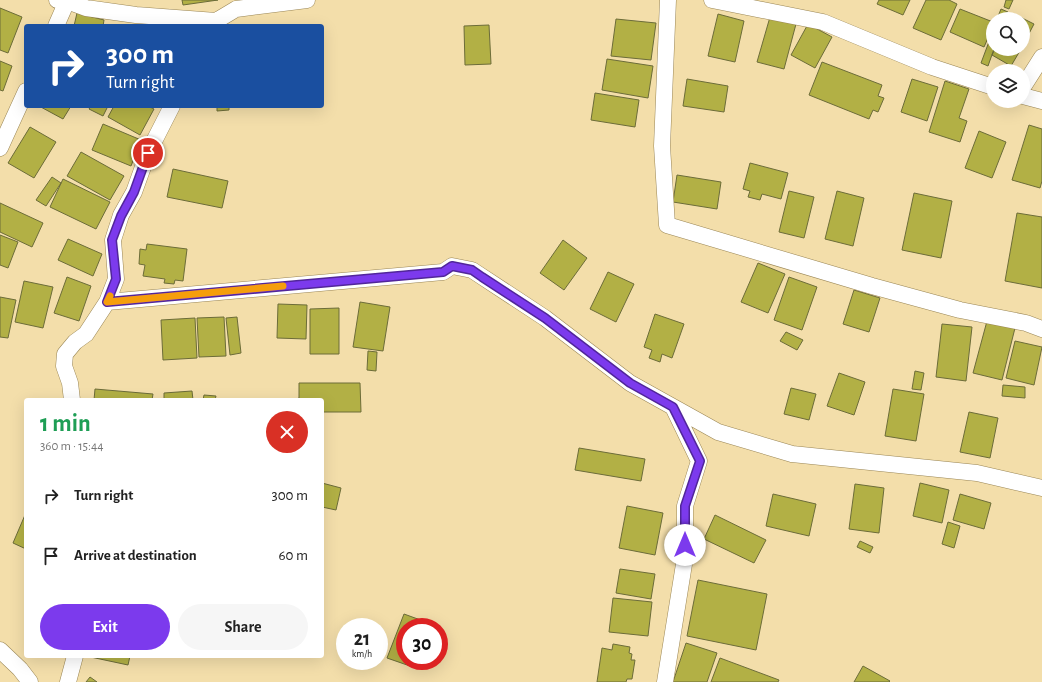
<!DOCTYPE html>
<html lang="en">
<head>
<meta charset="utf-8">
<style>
	body { margin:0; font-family:"Alegreya Sans",sans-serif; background:#f6f6f6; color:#222; height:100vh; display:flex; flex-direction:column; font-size:15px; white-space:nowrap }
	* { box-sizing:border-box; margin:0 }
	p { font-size:13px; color:#767676 }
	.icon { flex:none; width:22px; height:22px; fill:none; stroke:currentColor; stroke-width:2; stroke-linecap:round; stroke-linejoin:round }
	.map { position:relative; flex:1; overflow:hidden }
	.panel { position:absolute; left:24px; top:398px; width:300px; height:260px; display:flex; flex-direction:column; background:#fff; border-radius:4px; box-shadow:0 4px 16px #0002 }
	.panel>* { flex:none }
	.guide { position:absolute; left:24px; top:24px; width:300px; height:84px; border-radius:4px; box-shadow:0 4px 16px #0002; background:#1a4fa0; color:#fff; overflow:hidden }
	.controls { position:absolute; left:986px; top:12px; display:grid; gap:8px }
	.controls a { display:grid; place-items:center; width:44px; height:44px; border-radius:50%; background:#fff; box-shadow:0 4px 16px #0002; font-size:20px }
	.speed { position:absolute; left:336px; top:618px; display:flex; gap:8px; font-size:20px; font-weight:700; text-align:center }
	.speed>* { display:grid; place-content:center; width:52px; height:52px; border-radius:50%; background:#fff; box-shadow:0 4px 16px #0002; line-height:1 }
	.speed small { font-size:10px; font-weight:400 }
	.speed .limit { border:6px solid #d22; background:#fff; color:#111 }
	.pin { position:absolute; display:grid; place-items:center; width:34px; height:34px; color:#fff; margin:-17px; border:2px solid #fff; border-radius:50%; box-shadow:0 1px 4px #0007 }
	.me { position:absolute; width:44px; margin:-22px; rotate:0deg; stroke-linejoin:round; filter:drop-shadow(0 0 3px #0008) }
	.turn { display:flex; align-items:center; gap:14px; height:84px; padding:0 16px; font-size:18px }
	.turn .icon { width:52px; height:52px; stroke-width:2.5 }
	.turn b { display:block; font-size:28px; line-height:34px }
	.round { display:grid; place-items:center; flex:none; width:42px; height:42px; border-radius:21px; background:#f6f6f6 }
	.summary { display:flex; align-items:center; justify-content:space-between; height:68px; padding:0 16px }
	h1 { font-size:24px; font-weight:600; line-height:30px; color:#1e9e55 }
	.button { display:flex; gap:8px; margin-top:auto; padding:8px 16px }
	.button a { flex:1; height:46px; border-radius:24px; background:#7c3aed; color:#fff; font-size:16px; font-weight:600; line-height:46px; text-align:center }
	.button a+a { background:#f6f6f6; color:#222 }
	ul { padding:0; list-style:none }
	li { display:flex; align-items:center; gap:12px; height:60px; padding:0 16px }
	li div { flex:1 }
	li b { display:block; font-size:15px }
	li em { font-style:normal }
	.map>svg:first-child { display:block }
	.building { fill:#b2b045; stroke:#6c6c39 }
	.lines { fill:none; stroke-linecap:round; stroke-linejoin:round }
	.street-casing { stroke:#9a8655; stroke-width:17 }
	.street { stroke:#fff; stroke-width:16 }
	.route-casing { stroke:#51269a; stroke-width:10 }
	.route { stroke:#7c3aed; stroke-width:7 }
	.slow { stroke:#f59e0b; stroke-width:7 }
</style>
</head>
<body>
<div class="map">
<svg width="1042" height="682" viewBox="0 0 1042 682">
	<rect width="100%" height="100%" fill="#f3deaa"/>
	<path class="building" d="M182,0H218L183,5Z
		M879,0H910L903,15L877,4Z
		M926,0H949L957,4L941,40L913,28Z
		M1006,0H1013L1009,9L1004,7Z
		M0,8L22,17L8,53L0,50Z
		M960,9L993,22V27L984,47L950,32Z
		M1001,9L1008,12L1005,19H997Z
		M77,13L104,20L103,26H74Z
		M718,14L744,21L735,62L708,56Z
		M1014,14L1034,24L1023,45V19H1012Z
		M770,17L796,24L784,69L757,62Z
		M616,19L656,23L651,60L611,56Z
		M808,24L832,37L815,68L791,55Z
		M489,25L491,64L465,65L464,26Z
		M993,31V49H994L988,66L981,63Z
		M995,49H1021L1011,66L992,55Z
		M607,59L653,66L648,98L602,90Z
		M0,61L12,66L3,91L0,90Z
		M822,62L882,85L878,96L884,98L878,112L873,110L869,119L809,95Z
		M687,79L728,86L724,112L683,106Z
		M912,79L938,87L927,121L901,112Z
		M945,81L969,89L959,118L967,121L960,142L929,132Z
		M595,93L639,100L635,127L591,120Z
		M39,106H71L63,119Z
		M91,106H108L103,116L89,109Z
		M114,106H148L154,109L140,135L108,117Z
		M217,106H229V110L217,111Z
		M103,124L141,140L131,166L92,150Z
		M1029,125L1042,129V181L1040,188L1012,180Z
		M30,127L56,142L34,178L8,163Z
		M979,131L1006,142L992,178L965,168Z
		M81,152L124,176L110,200L67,176Z
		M750,163L788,173L781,199L762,194L760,200L748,197L750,191L743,189Z
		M173,169L228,181L222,208L167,197Z
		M677,175L721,182L717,209L673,202Z
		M52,177L61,183L46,206L36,200Z
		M63,179L110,202L96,229L50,207Z
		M789,191L814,197L804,238L779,232Z
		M837,191L864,198L853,246L825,239Z
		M914,193L952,201L941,258L902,250Z
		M0,203L43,223L32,247L0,232Z
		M1017,213L1042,217V288L1005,281Z
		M0,235L18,242L8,268L0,265Z
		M68,239L102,254L93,276L58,260Z
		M563,240L587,258L564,290L540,273Z
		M147,244L187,249L183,281L175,280L174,284L164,283L165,279L143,276L145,265L139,264L140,249L146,250Z
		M758,263L785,274L768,313L741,302Z
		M608,272L634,284L616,322L590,309Z
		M67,277L91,286L79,321L54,313Z
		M789,277L817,287L802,330L774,320Z
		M24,281L53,287L43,328L15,322Z
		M854,290L880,298L869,332L843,324Z
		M0,297L16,300L8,338L0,337Z
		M360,302L390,307L383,351L353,347Z
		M278,304L307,305L306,339L277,338Z
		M339,308V354H310V309Z
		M655,314L684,324L672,358L662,354L660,362L649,358L652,350L644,347Z
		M224,317L226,356L199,357L197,318Z
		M237,317L241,353L230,355L226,318Z
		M195,318L197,358L163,360L161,320Z
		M987,321L1015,328L1002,380L973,373Z
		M942,324L972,327L966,381L936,377Z
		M786,332L803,340L797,350L780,341Z
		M1015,341L1042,347L1034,385L1006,378Z
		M368,351L377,352L376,371L367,370Z
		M915,371L924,373L921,390L912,389Z
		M839,373L865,382L854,415L827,406Z
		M299,383H360L361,412H322V400H297V399L299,398Z
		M1003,385L1025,387V398L1002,396Z
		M791,388L816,394L809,420L784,414Z
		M95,389L153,394L152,400H94Z
		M893,389L924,394L916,441L885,436Z
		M192,391L193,400H164V393Z
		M204,395L216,396L215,400H203Z
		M969,412L998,418L990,458L960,452Z
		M579,448L645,459L641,481L575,470Z
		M322,483L341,488L336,510L322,507Z
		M920,483L949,490L942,523L913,516Z
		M855,484L884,488L879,533L849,529Z
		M773,494L816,504L809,536L766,526Z
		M960,494L991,503L984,529L953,520Z
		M627,506L663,513L655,555L619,548Z
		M25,515H26V549L13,543Z
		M715,515L766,540L754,563L704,539Z
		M948,522L960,526L954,548L942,544Z
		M860,541L873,547L870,553L857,547Z
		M620,569L655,574L651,599L616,593Z
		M698,580L767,594L756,650L687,636Z
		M613,598L652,602L648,636L609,632Z
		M404,614L426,622L425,627H405V661H412L410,666L387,658Z
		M686,643L717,653L707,682H673Z
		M613,644L630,647L629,653L632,654L631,660H635L632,679H627L626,682H597L602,648L612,650Z
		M86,656H130L128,665Z
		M720,658L779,680L778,682H711Z
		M863,666L890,681L889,682H854Z
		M90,677L97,682H86Z"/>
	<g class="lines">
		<g class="street-casing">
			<path id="street" d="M57,0L67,1L86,8L136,15L216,21L236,9L307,0
				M668,0L662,146L667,225L872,286L960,310L1026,323L1042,329
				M712,0L823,22L932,67L993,87
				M56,26L67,1
				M1023,87L1042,57
				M1023,96L1042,101
				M0,148L26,91
				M107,302L443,272L452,266L472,270L545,318L630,383L718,432L792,454L977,473L1042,488
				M72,400L70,383L64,366L65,354L75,342L86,334L107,302L116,279L113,240L121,215L134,192L148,153L172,106
				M0,650L20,669L30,682
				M68,682L75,656
				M665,682L685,558V506L699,461L673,407"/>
		</g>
		<use href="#street" class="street"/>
	</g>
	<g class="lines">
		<g class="route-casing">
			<path id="route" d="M148,153L134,192L121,216L112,240L116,279L107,302L443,272L452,266L472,270L482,277L545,318L630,383L673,407L700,461L685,506V545"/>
		</g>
		<use href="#route" class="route"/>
		<path class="slow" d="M110,296L107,302L283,286"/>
	</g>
</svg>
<div class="controls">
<a><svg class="icon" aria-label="search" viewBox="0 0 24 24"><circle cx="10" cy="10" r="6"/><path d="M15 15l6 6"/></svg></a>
<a><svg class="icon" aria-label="layers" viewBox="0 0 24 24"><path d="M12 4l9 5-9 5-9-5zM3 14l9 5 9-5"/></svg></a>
</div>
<div class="speed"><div>21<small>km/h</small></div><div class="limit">30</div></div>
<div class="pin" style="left:148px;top:153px;background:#d93025"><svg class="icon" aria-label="arrive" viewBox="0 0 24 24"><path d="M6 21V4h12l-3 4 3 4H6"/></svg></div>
<svg class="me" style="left:685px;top:545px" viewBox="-20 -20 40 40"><circle r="19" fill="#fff"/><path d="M0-13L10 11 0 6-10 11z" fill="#7c3aed"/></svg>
<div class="guide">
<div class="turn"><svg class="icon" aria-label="right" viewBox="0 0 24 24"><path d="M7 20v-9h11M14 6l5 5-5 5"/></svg><div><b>300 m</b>Turn right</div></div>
</div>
<section class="panel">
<div class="summary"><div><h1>1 min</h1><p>360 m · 15:44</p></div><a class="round" style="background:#d93025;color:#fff"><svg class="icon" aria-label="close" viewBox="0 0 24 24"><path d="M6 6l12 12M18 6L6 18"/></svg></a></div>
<ul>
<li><svg class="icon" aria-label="right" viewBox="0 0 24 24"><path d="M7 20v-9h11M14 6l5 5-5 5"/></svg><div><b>Turn right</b></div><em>300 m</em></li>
<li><svg class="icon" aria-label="arrive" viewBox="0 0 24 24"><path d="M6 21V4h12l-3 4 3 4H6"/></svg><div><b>Arrive at destination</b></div><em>60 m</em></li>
</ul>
<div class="button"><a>Exit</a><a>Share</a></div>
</section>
</div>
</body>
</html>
